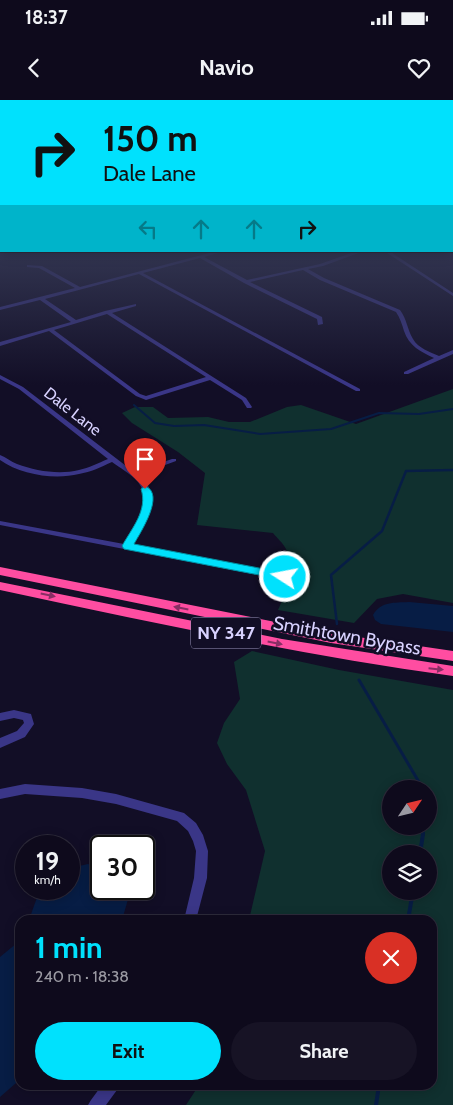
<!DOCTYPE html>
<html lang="en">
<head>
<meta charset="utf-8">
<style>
	body { margin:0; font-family:Cabin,sans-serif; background:#171325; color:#f1f3f6; height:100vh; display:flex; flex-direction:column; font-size:19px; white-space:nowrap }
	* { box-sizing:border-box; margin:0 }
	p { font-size:16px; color:#9b9aa3 }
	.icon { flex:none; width:28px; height:28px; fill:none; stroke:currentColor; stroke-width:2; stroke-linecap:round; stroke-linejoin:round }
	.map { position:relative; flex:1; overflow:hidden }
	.sheet { position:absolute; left:15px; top:815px; width:422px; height:175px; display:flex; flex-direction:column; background:#0e0a1c; border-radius:15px; box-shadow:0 2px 12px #0003,0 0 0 1px #2e2b3b }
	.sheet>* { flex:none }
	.banner { position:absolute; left:0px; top:0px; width:454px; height:152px; box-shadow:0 2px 12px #0003,0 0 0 1px #2e2b3b; background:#00e1fd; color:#111; overflow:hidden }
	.needle { width:32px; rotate:55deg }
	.buttons { position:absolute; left:382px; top:680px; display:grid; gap:10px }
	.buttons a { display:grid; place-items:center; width:55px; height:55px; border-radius:50%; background:#0e0a1c; box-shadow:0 2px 12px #0003,0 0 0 1px #2e2b3b; font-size:25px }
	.speed { position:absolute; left:15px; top:735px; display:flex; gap:10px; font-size:25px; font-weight:700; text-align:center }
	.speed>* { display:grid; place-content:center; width:65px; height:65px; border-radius:50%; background:#0e0a1c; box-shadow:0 2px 12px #0003,0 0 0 1px #2e2b3b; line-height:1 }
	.speed small { font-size:12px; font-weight:400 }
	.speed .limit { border:2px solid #111; border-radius:8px; background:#fff; color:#111 }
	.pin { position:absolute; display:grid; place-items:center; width:42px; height:42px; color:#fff; margin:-51px -21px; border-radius:50% 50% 50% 0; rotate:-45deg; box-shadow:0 0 5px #0007 }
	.pin .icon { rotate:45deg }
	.me { position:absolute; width:55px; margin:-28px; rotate:281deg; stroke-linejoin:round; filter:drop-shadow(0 0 4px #0008) }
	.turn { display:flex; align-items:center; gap:18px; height:105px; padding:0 20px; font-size:22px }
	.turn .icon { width:65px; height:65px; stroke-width:2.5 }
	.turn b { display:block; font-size:35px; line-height:42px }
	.lanes { display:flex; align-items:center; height:48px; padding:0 20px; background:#0003; justify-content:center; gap:25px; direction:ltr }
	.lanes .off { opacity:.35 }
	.round { display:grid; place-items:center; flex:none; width:52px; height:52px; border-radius:26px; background:#171325 }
	.overview { display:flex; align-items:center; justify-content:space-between; height:85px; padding:0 20px }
	h1 { font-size:30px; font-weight:700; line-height:38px; color:#00e1fd }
	.action { display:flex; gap:10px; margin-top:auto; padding:10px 20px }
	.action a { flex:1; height:58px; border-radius:30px; background:#00e1fd; color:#111; font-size:20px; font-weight:700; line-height:58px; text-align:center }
	.action a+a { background:#171325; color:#f1f3f6 }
	.status { display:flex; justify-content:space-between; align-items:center; height:35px; padding:0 25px; background:#0e0a1c; direction:ltr }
	.status svg { height:14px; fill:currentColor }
	header { display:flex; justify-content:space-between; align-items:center; height:65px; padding:0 20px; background:#0e0a1c; font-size:22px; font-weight:700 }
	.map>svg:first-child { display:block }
	.green { fill:#10302f; fill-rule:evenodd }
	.water { fill:#071d45 }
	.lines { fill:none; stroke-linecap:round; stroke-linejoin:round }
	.stream-far3 { stroke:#071d45; stroke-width:2 }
	.stream-far2 { stroke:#071d45; stroke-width:2.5 }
	.stream-far1 { stroke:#071d45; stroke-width:3 }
	.stream { stroke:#071d45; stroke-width:4 }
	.minor { fill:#3a3687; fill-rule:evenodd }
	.highway { fill:#ff4da1; fill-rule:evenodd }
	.oneway { fill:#882e64 }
	.route { fill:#00e1fd; stroke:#0092a4 }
	.labels { text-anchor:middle; stroke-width:5; stroke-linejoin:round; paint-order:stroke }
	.far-street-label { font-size:16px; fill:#d8d2ff; stroke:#120e26 }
	.shield { fill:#120e26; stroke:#9d97be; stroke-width:1 }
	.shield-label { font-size:18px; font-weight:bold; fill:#d8d2ff }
	.street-label { font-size:19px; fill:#d8d2ff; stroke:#120e26 }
</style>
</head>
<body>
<div class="status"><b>18:37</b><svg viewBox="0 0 49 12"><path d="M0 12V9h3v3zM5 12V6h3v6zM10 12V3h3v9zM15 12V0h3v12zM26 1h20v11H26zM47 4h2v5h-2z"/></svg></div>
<header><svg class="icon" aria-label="back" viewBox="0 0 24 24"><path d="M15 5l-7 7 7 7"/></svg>Navio<svg class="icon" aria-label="heart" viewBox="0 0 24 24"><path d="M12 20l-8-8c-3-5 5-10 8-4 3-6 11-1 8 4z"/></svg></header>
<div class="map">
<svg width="453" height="1005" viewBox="0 0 453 1005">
	<rect width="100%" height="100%" fill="#120e26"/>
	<path class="green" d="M453,289V503L403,494L377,499L354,523L278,510C286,492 295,468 286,449C283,443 277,438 273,433L197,425L205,373L178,352L132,323L122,313L135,307H153L168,318L208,317L229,322H250L287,307L301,305L356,324Z
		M252,551L339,570L453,590V1005H186L199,985H432V820H249L265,751L246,690L227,664L217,643L224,623L240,599L234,562ZM391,689H429V726H391ZM391,754H429V791H391Z"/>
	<path class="water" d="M409,502L453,506V532L381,524L375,520L373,515C381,501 394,503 409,502Z
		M88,764L101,769V789H131L122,820H29L40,789H69V766L75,767Z
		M20,837V976L16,983L0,997V857L17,843Z"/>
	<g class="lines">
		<path class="stream-far3" d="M134,305L155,323L174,326L204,325L260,334L331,329L379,313L419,314L453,309"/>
		<path class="stream-far2" d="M337,524L331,475L382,431L406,371L453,370"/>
		<path class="stream-far1" d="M359,580L423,689
			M429,698V701
			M423,735L424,726"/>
		<path class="stream" d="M420,754L423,734
			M408,820L413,791
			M376,1005L379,985"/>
		<path class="minor" d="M217,151H225L204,157L247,180L320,164L357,151H364L323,166L308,169L324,178L400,210C407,219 407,229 413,239C418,248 430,252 439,256L453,250V254L408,274H404V272L434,258C421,252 409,246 404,231C402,224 400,218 396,212L320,180L303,170L250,182L322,217L323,224L318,225L317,219L244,183L200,158L143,173L360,289V291H356L139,174L45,199L76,220L105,211L136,204V206L112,213L246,298L252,307L251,308H247L242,300L210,280L146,300L136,296L49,231L0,246V242L71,222L40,200L0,210V207L75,188L39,168L27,167V165L42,166L80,187ZM107,214L206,277L146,296L140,294L54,230Z
			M384,151H389L453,193V196Z
			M0,275L23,287L134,372L172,359H176V361L138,375C166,396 144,422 131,445L285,474L288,475L289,477L288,479L285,480L0,425V421L124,444C135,426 154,402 138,382C131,374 120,368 112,362C101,367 91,372 79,374C55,380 21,375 0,360V355C6,357 11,362 17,364C36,371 59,375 79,370C89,368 98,363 108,359L19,289L0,279Z
			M14,610L31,614L34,624L25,637L0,648V638L17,631L24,623L23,620L14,618L0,621V613Z
			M25,684L82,688L116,694L184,713L196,723L203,735L208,751L207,778L196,820H184L194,778L196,751L193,741L188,731L177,721L116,704L82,698L25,694L0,699V689Z
			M102,985H119L117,990L106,1005H88L91,1000Z"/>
		<path class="highway" d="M0,467L331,533L453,551V561L331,543L0,475Z
			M0,482L282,539L453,566V576C300,555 151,522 0,490Z"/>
	</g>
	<defs><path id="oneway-solid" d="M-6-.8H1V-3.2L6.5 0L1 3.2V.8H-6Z" transform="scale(1.25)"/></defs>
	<g class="oneway">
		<use href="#oneway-solid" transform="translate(48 495) rotate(12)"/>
		<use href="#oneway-solid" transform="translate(181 508) rotate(-169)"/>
		<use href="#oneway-solid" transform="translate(275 543) rotate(11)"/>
		<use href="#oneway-solid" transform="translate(436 569) rotate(6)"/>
	</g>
	<linearGradient id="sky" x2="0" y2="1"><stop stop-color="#0a0815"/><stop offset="0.51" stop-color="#333652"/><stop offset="1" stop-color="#333652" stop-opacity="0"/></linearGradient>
	<rect width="453" height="285" fill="url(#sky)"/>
	<path class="route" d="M145,386C166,394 140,433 134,444L285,473L288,474L290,477L288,479L285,480L124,449L122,446C132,428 148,410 141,389Z"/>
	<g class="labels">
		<g class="far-street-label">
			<text transform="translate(73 311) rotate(38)" y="6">Dale Lane</text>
		</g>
		<rect class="shield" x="191" y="517.5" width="70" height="31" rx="4"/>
		<g class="shield-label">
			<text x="226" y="539">NY 347</text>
		</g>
		<g class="street-label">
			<text transform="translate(347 535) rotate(10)" y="7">Smithtown Bypass</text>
		</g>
	</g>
</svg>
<div class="buttons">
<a><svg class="needle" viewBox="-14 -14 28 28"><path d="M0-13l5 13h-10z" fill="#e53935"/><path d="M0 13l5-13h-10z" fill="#9b9aa3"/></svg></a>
<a><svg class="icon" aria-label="layers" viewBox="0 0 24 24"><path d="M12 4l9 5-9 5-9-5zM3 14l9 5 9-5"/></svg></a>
</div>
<div class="speed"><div>19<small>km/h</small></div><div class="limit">30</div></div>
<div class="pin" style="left:145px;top:389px;background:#d93025"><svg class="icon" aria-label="arrive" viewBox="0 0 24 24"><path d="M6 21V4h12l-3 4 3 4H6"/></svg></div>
<svg class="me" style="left:285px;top:477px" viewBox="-20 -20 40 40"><circle r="17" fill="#00e1fd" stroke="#fff" stroke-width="3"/><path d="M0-11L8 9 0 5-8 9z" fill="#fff"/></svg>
<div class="banner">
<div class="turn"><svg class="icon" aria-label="right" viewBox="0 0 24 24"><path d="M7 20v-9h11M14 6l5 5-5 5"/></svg><div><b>150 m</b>Dale Lane</div></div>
<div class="lanes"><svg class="icon off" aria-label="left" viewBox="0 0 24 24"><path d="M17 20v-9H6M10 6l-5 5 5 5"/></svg><svg class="icon off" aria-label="ahead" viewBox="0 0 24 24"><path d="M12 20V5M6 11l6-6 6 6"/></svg><svg class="icon off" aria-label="ahead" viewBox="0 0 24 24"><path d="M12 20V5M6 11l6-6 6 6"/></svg><svg class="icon" aria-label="right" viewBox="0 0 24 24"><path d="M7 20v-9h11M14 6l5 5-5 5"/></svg></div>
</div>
<section class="sheet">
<div class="overview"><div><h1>1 min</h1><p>240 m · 18:38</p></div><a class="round" style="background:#d93025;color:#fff"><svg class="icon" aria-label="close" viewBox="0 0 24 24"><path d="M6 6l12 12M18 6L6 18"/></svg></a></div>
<div class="action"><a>Exit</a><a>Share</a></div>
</section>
</div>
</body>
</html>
